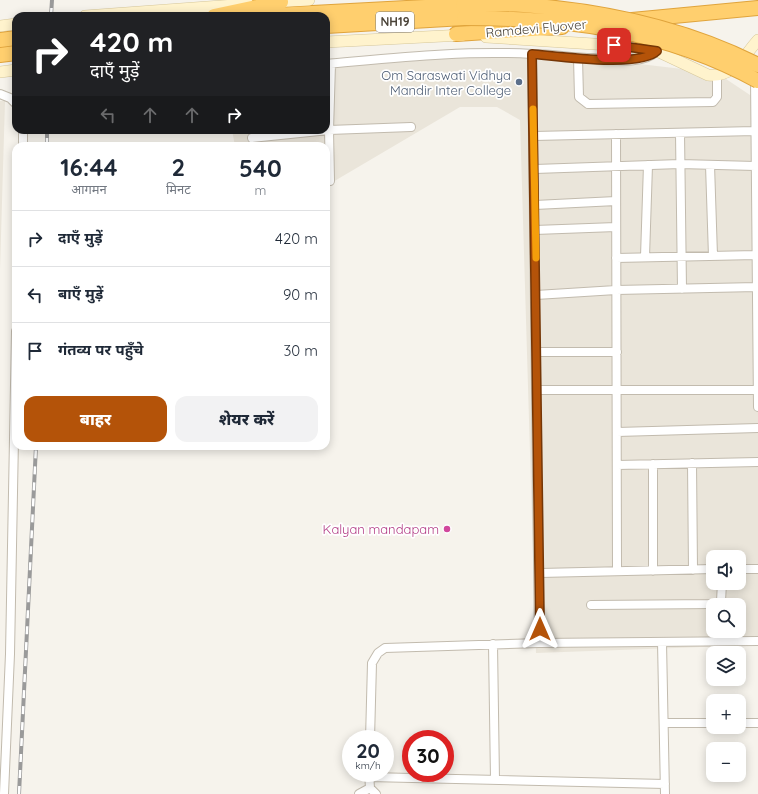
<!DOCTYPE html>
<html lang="hi">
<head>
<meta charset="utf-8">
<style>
	body { margin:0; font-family:Quicksand,"Noto Sans Devanagari",sans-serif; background:#f2f2f3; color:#1f2937; height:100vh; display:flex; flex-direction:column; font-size:15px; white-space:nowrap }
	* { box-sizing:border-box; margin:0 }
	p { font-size:13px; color:#747a83 }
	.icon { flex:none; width:22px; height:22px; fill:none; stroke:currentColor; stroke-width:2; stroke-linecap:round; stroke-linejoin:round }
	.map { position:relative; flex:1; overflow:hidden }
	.details { position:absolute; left:12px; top:142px; width:318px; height:308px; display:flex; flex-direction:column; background:#fff; border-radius:12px; box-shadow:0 2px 10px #0003 }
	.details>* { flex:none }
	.hud { position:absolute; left:12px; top:12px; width:318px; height:122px; border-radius:12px; box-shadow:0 2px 10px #0003; background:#202124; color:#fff; overflow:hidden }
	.controls { position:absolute; left:706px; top:550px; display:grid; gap:8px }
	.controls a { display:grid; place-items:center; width:40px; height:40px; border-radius:8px; background:#fff; box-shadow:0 2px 10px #0003; font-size:20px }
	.speed { position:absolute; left:342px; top:730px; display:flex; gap:8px; font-size:20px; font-weight:700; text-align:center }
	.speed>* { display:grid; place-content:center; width:52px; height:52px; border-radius:50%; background:#fff; box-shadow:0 2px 10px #0003; line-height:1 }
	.speed small { font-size:10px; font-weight:400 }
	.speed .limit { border:6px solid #d22; background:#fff; color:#111 }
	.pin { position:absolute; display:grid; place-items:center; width:34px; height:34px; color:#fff; margin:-17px; border-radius:8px; box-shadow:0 2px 6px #0006 }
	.me { position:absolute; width:44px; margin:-22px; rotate:0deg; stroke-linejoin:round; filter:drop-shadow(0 0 3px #0008) }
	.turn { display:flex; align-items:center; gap:14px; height:84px; padding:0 12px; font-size:18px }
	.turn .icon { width:52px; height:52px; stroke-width:2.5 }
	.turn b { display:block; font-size:28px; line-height:34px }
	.lanes { display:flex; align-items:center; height:38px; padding:0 12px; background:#0003; justify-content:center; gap:20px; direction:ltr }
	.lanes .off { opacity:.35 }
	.eta { display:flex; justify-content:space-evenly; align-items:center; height:68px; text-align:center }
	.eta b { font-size:24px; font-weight:800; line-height:28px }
	.cta { display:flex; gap:8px; margin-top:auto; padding:8px 12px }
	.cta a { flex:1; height:46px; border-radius:12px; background:#b45309; color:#fff; font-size:16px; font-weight:800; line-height:46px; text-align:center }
	.cta a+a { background:#f2f2f3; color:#1f2937 }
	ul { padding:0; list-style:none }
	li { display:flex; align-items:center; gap:12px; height:56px; padding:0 12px; border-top:1px solid #e0e1e3 }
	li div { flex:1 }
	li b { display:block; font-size:15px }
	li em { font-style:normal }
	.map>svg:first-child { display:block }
	.residential { fill:#eae5da; fill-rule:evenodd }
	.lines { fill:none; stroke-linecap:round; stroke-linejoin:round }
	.street-casing { stroke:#c2bbae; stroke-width:10 }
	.secondary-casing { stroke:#d6c79b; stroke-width:12 }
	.highway-casing { stroke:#e0a43c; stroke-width:16 }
	.street { stroke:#fff; stroke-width:8 }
	.secondary { stroke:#fff3cd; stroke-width:11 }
	.highway { stroke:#ffcf6e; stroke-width:14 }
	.rail-casing { stroke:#9a9a9a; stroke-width:4 }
	.rail { stroke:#fff; stroke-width:2.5; stroke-dasharray:8; stroke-linecap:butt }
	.highway-bridge-casing { stroke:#e0a43c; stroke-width:16; stroke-linecap:butt }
	.highway-bridge { stroke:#ffcf6e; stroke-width:14 }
	.route-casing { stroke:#753606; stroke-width:10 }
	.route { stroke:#b45309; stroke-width:7 }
	.slow { stroke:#f59e0b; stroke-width:7 }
	.service-dot { fill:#5c6f8a; stroke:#fff; stroke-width:1.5 }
	.hotel-dot { fill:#d1479c; stroke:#fff; stroke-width:1.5 }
	.labels { text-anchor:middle; stroke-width:3.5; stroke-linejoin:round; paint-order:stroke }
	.shield { fill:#fff; stroke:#817c74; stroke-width:1 }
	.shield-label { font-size:12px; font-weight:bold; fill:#4b4439 }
	.street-label { font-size:13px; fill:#4b4439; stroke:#fff }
	.service-label { font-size:13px; fill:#4e5e75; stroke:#fff; text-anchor:end }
	.hotel-label { font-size:13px; fill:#b23c85; stroke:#fff; text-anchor:end }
</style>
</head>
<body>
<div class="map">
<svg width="758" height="794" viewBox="0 0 758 794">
	<rect width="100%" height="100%" fill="#f6f3ec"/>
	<path class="residential" d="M501,48L717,73L756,99L758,169V645L536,653L520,120L497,107H460L326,186V146H235L232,130H326V68ZM713,557H739V583H713ZM713,605H739V631H713Z
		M0,101H5L0,270Z"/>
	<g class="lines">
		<g class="street-casing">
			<path id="street" d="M532,54L539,643
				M578,58L579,97L588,104L713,102L717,97V76
				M326,64C394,58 464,50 532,54C552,54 572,58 593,58C612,59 642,66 657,51
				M331,64L329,130L411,127
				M755,77L758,407
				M0,94L10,98L16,104
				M680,133L682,289
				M616,134L617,571
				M534,136L755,131
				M252,138L329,130L330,181
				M23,146V130
				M710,165L713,256
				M535,169L680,164L755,166
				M535,205L616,201
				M535,230L616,227
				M645,257L648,165
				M616,258L756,255
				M536,295L616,290L757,287
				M537,352H617
				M537,390H758
				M617,432L758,428
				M692,463L693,570
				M617,465L758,462
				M739,569H758
				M653,571V464
				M540,573L713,569
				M591,605L716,604L721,601L722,583
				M662,642L665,794
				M493,644L495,780
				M664,723H713
				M739,723H758
				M370,739L372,663L378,653L385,648L539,643L758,641
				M369,773L370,788L376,794
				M369,777L665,784
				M4,794L10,654L16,331
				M359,794L370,788"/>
		</g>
		<g class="secondary-casing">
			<path id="secondary" d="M273,2L309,0
				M85,16L248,4
				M0,26L16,24
				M486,37L625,46L657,51L708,75C733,78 743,57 758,40
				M326,42L463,35
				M0,72L16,70"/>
		</g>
		<g class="highway-casing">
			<path id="highway" d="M214,16L281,2
				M256,16L463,5
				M632,20L758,8
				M326,26L464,18
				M456,34L562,27
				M0,40L16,38
				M0,55L16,53"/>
		</g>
		<use href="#street" class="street"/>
		<use href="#secondary" class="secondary"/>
		<use href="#highway" class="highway"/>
		<g class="rail-casing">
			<path id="rail" d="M51,16L52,0
				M47,146V130
				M19,794L36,446"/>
		</g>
		<use href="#rail" class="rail"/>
		<g class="highway-bridge-casing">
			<path id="highway-bridge" d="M463,5C483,5 504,3 524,5C605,11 685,28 758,65
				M464,18C569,18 665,30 758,81"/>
		</g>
		<use href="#highway-bridge" class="highway-bridge"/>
	</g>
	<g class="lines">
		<g class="route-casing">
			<path id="route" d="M540,629L532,54C557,56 640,68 657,51L614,45"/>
		</g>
		<use href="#route" class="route"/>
		<path class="slow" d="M533,109L536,258"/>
	</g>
	<circle class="service-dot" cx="519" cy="82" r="4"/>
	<circle class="hotel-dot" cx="447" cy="529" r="4"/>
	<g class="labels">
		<rect class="shield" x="376" y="12" width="38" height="20" rx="3"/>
		<g class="shield-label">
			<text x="395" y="26">NH19</text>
		</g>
		<g class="street-label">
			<text transform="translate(536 28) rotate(-5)" y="5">Ramdevi Flyover</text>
		</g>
		<g class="service-label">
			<text x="511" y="80">Om Saraswati Vidhya<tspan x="511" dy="15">Mandir Inter College</tspan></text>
		</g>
		<g class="hotel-label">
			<text x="439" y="534">Kalyan mandapam</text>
		</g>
	</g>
</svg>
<div class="controls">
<a><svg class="icon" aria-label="sound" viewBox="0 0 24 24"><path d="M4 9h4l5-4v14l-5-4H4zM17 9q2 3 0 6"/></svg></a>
<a><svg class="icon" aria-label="search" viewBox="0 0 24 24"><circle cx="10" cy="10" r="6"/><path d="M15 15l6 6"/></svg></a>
<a><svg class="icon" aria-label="layers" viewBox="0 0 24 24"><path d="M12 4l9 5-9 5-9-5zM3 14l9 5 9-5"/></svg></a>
<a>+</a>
<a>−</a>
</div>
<div class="speed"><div>20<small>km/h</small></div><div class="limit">30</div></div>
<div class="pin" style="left:614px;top:45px;background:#d93025"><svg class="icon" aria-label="arrive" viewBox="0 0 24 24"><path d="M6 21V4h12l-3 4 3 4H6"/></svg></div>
<svg class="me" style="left:540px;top:629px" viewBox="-20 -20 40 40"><path d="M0-17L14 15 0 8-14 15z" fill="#b45309" stroke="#fff" stroke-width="4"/></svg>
<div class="hud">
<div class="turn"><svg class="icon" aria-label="right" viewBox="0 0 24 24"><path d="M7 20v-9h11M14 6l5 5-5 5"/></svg><div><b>420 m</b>दाएँ मुड़ें</div></div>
<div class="lanes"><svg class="icon off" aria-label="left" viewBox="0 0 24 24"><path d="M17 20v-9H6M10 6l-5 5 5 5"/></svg><svg class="icon off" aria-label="ahead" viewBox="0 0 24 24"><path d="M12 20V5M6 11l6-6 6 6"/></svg><svg class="icon off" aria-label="ahead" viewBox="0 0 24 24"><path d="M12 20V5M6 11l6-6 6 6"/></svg><svg class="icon" aria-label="right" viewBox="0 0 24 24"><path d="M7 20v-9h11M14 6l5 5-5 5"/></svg></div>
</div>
<section class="details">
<div class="eta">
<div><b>16:44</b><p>आगमन</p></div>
<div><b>2</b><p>मिनट</p></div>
<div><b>540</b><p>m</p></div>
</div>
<ul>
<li><svg class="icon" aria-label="right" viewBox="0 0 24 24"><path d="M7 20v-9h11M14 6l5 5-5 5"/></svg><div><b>दाएँ मुड़ें</b></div><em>420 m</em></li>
<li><svg class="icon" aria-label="left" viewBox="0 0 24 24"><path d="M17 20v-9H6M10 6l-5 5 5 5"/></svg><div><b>बाएँ मुड़ें</b></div><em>90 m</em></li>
<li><svg class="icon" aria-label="arrive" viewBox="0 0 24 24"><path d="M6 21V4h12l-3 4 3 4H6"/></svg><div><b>गंतव्य पर पहुँचे</b></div><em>30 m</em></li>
</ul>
<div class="cta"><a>बाहर</a><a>शेयर करें</a></div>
</section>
</div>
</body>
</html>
